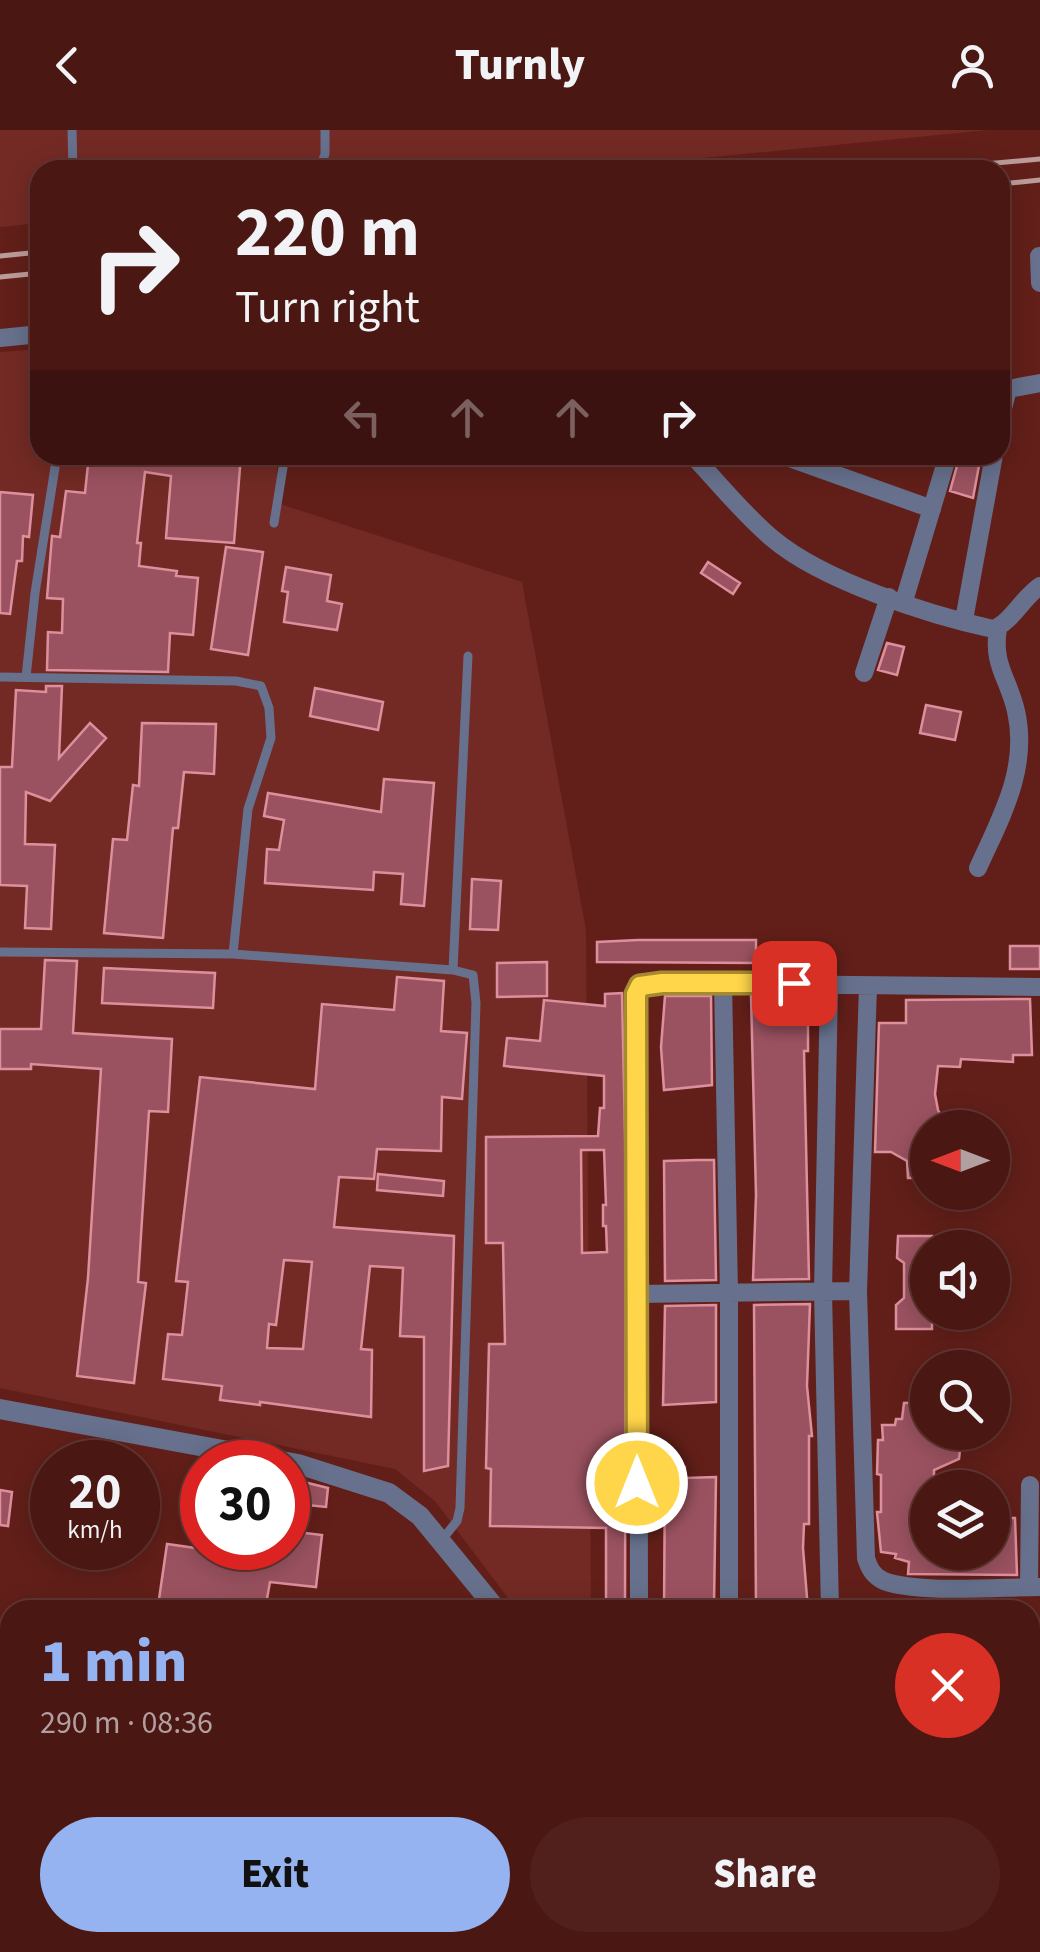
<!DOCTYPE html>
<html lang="en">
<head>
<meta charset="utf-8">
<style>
	body { margin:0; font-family:"Source Sans 3",sans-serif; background:#51201c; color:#f1f3f6; height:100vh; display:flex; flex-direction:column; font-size:38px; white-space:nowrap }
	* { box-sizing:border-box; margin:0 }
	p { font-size:32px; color:#b29fa0 }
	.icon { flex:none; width:55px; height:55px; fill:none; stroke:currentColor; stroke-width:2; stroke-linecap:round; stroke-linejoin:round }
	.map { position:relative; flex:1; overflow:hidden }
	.drawer { position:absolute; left:0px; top:1470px; width:1040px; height:352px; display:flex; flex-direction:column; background:#4a1713; border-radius:30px 30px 0 0; box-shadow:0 5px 25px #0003,0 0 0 2px #613633 }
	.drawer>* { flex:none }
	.banner { position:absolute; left:30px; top:30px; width:980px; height:305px; border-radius:30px; box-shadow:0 5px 25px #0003,0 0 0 2px #613633; background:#4a1713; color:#f1f3f6; overflow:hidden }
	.needle { width:65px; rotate:270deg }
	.tools { position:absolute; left:910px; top:980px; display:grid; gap:20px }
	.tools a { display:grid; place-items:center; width:100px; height:100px; border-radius:50%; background:#4a1713; box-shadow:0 5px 25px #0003,0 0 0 2px #613633; font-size:50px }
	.speed { position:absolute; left:30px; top:1310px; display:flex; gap:20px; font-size:50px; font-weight:700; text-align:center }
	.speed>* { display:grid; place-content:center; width:130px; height:130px; border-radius:50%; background:#4a1713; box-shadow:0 5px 25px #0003,0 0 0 2px #613633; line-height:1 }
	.speed small { font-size:25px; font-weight:400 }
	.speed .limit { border:15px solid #d22; background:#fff; color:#111 }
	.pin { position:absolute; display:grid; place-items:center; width:85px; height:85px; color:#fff; margin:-42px; border-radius:20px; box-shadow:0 5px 15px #0006 }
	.me { position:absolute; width:110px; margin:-55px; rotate:0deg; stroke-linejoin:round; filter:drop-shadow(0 0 8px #0008) }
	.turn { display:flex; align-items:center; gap:35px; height:210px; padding:0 40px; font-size:45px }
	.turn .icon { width:130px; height:130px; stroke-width:2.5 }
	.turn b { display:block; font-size:70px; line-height:85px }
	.lanes { display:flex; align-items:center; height:95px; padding:0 40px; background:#0003; justify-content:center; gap:50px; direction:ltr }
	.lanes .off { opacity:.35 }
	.round { display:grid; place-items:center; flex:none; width:105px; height:105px; border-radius:52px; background:#51201c }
	.head { display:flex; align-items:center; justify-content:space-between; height:170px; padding:0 40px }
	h1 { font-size:60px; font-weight:800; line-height:75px; color:#95b2f1 }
	.cta { display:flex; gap:20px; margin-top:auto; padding:20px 40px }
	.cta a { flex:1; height:115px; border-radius:60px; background:#95b2f1; color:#111; font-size:40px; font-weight:800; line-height:115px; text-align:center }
	.cta a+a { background:#51201c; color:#f1f3f6 }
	header { display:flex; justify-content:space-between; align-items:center; height:130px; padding:0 40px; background:#4a1713; font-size:45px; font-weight:800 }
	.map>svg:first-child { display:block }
	.built { fill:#732a24 }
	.water { fill:#29220f }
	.building { fill:#9b5260; stroke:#de8f9d; stroke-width:2.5; fill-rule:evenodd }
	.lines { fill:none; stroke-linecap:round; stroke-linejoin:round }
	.service { stroke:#67718d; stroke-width:9 }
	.minor { stroke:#67718d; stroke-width:18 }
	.tertiary { stroke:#67718d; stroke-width:20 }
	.rail { stroke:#bc9c99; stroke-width:5 }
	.route-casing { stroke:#a68a30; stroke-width:25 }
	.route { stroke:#ffd54a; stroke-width:18 }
</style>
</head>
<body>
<header><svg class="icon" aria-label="back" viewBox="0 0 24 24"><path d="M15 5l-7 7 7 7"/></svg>Turnly<svg class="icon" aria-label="person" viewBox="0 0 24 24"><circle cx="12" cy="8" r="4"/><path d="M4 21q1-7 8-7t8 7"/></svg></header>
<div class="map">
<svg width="1040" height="1822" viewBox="0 0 1040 1822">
	<rect width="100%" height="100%" fill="#621f19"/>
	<path class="built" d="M0,0H988L581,40H40V93L0,97Z
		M40,219V325H276L280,374L522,452L586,800L591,1480H517L435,1371L395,1339L0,1258V222Z"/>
	<path class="water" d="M298,1813L397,1812L398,1813L392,1822H337Z"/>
	<path class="building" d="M89,325H241L234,413L166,408L171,346L145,342L137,413H141L139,436L177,441L176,446L198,448L193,505L170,503L168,542L47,540L48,502L62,503L63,469L47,468L52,406L60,407L66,361L85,363Z
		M960,325H981L973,368L950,361Z
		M0,362L33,365L29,407L23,406L22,431H17L10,484L0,483Z
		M226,417L263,422L248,525L211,519Z
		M708,432L740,453L733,464L701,443Z
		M286,437L331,445L327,471L342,474L337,500L284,492L288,462L282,461Z
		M887,513L904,517L897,545L878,540Z
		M46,556H62L59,628L90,593L106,608L50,671L26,662L25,714L55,715L51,799L25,798L27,756L0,755V637H12L16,560L46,562Z
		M315,558L383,572L378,600L310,586Z
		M926,575L961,582L955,610L920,603Z
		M142,593L216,594L214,644L184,642L178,698H173L163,808L104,803L113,709L127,710L133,655L139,656Z
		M384,649L434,653L424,776L401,774L403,744L374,742L373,760L265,753L267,719L279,720L284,690L264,686L268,663L381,682Z
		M472,749L501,751L498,800L470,799Z
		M638,810H756V833L597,832V812Z
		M1010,816H1040V839H1010Z
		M45,830L77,831L73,903L172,909L168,982L149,981L138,1152L146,1153L134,1253L77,1246L88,1148L101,939L31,934V939H0V899H41Z
		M547,832V866L497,867V833Z
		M104,838L215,843L213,878L102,873Z
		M397,847L444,851L441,901L467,903L462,969L442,967L441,1021L377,1019L374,1049L339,1047L334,1097L454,1106L448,1336L424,1341V1207L400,1206L403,1138L370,1136L361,1219L372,1220L371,1287L260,1272V1275L220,1270L222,1256L163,1249L168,1204L182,1205L188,1152L176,1151L200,947L315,959L322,874L394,880ZM284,1130L312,1132L303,1219L267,1218L269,1194L276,1195Z
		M622,863L626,1049L625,1480H606V1398L490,1396L491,1339L486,1338L489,1214H505L503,1113H486V1007L598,1006L600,978H604V946L504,936L507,908L540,911L544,870L605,876V864ZM581,1020H604L606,1075H603V1096H606L607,1122L582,1123Z
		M665,866H711L712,955L664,960L661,917Z
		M751,866L808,867V921H804L809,1149L753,1150L756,1065Z
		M1030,869L1032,925H1013V932L961,929L960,937L938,936L935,964L938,980L942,987L967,996L928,998V1048H908L907,1031L891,1022H875L879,893H906V870Z
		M697,1030H714L716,1150L665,1151L664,1031Z
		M378,1044L444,1051L443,1066L377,1060Z
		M898,1106H932V1118H928L926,1169L928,1182H932V1199H896V1175L904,1168V1133L897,1128Z
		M810,1174L807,1256L812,1306H809V1394H804L803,1418L808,1480H756L754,1175Z
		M716,1175V1272L663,1275L665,1176Z
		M928,1272V1302H973L961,1311L959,1329L934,1340V1358H928V1422H992V1388H1015L1017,1445L908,1444L909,1432L895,1428L896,1424L881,1422L877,1382H881V1345L877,1344L878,1310H883L882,1295H895L896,1289H902L904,1273Z
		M67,1318L113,1327L112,1332H65Z
		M665,1337H685V1348L716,1347L714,1474H685V1480H664Z
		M288,1348L328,1358L326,1377L288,1373Z
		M0,1360L12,1362L8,1396L0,1395Z
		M297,1402L322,1405L316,1457L270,1452L265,1480H185L158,1476L167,1414L217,1421L218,1418H295Z"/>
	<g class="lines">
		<path class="service" d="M72,0L73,40
			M319,40L325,24V0
			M274,393L285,325
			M0,547L236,551L261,556L269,578L271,608L248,679L233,824
			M26,547L35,463L57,325
			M0,822L233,824L453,840L473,845L476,873L460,1378L457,1391L441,1411
			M453,840L468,526"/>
		<path class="minor" d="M1039,126L1040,153
			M0,208L40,204
			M1000,290L1008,259L1040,253
			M692,325C719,353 743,384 773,409C823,451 929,485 993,499C1012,492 1023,467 1040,456
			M781,325L932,379
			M904,471L948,325
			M964,490L994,325
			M864,543L889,467
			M978,738C1001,687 1029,639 1016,581C1008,547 992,535 998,498
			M723,853L729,1163V1480
			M829,856L823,1162L830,1480
			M868,856L858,1161L866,1428C869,1438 873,1446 884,1451C919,1464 1000,1457 1040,1457
			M638,1164L858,1161
			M1029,1457L1030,1355
			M639,1480L638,859L645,854L662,853L1040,857
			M1030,1521H1040
			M1030,1579H1040
			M1030,1668L1040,1667
			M626,1822L629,1812"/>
		<path class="tertiary" d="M0,1279L298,1334L389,1363L420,1386L497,1480
			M981,1812L1002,1822"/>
		<path class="rail" d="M917,40L1040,29
			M1000,54L1040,50
			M0,126L40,122
			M0,147L40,143"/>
	</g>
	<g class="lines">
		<g class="route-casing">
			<path id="route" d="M637,1353L636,864L640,856L662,853H794"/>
		</g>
		<use href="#route" class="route"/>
	</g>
</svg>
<div class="tools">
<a><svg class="needle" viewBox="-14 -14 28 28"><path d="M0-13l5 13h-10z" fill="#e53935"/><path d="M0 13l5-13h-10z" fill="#b29fa0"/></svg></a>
<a><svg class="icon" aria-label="sound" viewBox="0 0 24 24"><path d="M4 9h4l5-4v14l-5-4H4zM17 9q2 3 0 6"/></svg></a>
<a><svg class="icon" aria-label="search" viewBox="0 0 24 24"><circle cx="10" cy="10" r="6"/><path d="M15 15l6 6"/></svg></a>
<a><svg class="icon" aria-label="layers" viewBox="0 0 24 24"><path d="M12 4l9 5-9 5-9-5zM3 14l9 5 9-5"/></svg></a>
</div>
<div class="speed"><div>20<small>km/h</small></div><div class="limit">30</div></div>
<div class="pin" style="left:794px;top:853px;background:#d93025"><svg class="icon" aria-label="arrive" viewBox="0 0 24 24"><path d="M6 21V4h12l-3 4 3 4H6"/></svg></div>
<svg class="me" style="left:637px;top:1353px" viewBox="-20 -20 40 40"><circle r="17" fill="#ffd54a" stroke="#fff" stroke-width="3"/><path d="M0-11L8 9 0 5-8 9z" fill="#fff"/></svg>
<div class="banner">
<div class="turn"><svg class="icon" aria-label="right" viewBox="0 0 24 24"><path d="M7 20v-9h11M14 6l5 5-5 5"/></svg><div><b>220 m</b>Turn right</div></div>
<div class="lanes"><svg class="icon off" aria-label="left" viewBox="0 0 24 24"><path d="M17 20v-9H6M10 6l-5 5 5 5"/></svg><svg class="icon off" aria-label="ahead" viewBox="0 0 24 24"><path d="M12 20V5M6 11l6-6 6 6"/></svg><svg class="icon off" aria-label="ahead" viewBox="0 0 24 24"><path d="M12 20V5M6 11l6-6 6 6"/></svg><svg class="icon" aria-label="right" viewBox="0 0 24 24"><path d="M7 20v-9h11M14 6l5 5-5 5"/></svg></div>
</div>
<section class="drawer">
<div class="head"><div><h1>1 min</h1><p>290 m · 08:36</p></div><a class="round" style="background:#d93025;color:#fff"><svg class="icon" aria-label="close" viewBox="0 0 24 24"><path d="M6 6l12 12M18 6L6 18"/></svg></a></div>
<div class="cta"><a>Exit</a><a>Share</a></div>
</section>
</div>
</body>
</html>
